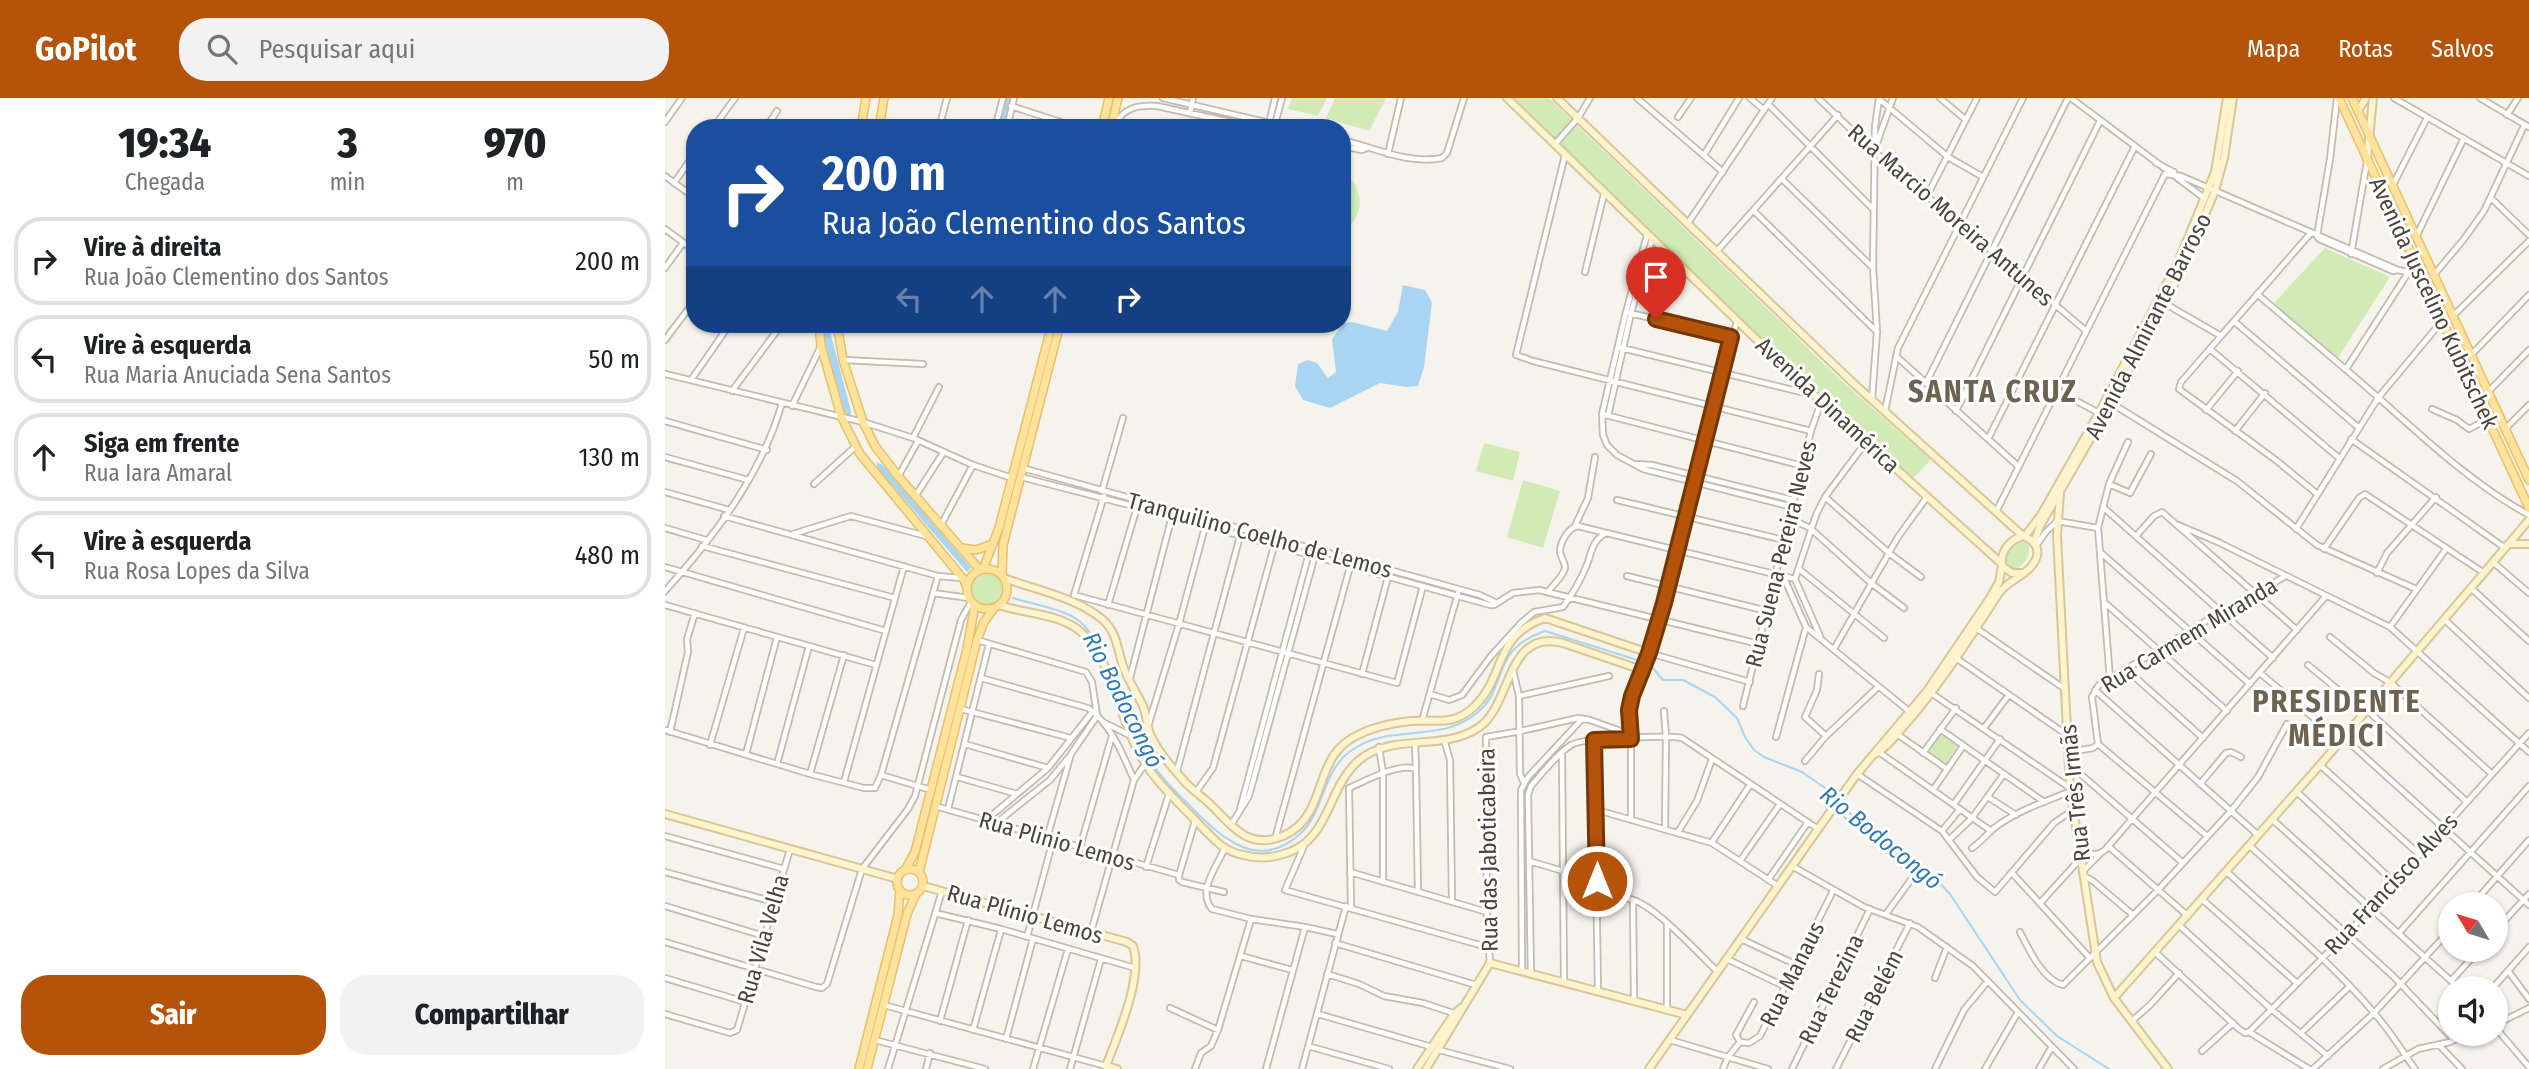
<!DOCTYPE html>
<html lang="pt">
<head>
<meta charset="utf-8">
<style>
	body { margin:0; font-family:"Fira Sans Condensed",sans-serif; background:#f2f2f2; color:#202124; height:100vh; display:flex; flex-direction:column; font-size:26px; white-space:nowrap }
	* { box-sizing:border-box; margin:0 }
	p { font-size:23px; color:#757577 }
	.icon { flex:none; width:38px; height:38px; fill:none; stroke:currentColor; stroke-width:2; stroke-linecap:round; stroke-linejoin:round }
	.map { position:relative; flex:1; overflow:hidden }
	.panel { display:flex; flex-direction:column; background:#fff; width:665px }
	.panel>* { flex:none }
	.hud { position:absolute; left:21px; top:21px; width:665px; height:214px; border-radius:28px; box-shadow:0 2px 5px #0004; background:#1a4fa0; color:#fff; overflow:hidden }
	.needle { width:46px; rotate:308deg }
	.buttons { position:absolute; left:1773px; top:794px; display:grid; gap:14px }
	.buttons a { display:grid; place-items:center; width:70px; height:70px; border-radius:50%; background:#fff; box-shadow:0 2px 5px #0004; font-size:35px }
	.pin { position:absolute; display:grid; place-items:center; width:60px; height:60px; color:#fff; margin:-72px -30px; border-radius:50% 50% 50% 0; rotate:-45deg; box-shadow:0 0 7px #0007 }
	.pin .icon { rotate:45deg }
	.me { position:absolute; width:77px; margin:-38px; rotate:0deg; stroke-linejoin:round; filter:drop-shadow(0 0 5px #0008) }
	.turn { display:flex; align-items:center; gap:24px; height:147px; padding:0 21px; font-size:32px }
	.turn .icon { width:91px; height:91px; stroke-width:2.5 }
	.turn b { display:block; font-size:49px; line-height:60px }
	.lanes { display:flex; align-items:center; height:66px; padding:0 21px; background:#0003; justify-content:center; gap:35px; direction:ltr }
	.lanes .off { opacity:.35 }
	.eta { display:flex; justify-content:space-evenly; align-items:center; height:119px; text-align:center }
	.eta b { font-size:42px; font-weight:800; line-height:49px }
	.cta { display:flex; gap:14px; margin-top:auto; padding:14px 21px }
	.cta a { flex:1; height:80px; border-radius:28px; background:#b45309; color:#fff; font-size:28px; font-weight:800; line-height:80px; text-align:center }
	.cta a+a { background:#f2f2f2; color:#202124 }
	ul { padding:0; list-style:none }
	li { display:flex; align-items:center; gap:21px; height:88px; margin:0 14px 10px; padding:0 7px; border:4px solid #e0e0e0; border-radius:28px }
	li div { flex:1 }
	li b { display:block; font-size:26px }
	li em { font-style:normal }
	header { display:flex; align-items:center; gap:42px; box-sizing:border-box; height:98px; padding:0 35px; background:#b45309; color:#fff }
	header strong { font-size:33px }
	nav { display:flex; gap:38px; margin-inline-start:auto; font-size:24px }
	.search { width:490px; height:63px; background:#f2f2f2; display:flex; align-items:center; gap:18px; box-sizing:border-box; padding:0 24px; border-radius:28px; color:#757577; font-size:26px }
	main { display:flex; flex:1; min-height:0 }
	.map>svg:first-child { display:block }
	.green { fill:#d2eab5 }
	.water { fill:#a9d4f2 }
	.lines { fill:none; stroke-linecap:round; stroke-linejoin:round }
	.stream { stroke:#a9d4f2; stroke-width:2 }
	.canal { stroke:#a9d4f2; stroke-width:5 }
	.street-casing { stroke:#c2bbae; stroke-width:8 }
	.secondary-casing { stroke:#d6c79b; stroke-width:10 }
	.primary-casing { stroke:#e6c16a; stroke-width:10 }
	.street { stroke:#fff; stroke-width:4.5 }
	.secondary { stroke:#fff3cd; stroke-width:6 }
	.primary { stroke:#ffe39c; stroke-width:7 }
	.route-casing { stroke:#753606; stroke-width:18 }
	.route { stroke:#b45309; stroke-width:12 }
	.labels { text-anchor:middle; stroke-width:6; stroke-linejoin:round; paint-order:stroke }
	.street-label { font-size:23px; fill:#4b4439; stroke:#fff }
	.water-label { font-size:24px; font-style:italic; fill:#2e7ab2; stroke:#fff }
	.district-label { font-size:30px; font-weight:bold; letter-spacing:2px; fill:#6e6250; stroke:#fff }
</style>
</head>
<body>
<header>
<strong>GoPilot</strong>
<div class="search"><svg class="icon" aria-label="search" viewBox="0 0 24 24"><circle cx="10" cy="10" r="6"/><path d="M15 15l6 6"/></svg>Pesquisar aqui</div>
<nav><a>Mapa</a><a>Rotas</a><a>Salvos</a></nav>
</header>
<main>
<section class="panel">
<div class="eta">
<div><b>19:34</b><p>Chegada</p></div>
<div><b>3</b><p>min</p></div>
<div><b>970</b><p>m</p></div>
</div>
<ul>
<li><svg class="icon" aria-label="right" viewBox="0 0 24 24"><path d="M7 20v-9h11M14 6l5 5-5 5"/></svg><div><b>Vire à direita</b><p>Rua João Clementino dos Santos</p></div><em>200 m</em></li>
<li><svg class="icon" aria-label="left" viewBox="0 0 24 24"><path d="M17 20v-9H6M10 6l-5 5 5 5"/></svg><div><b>Vire à esquerda</b><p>Rua Maria Anuciada Sena Santos</p></div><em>50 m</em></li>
<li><svg class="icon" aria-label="ahead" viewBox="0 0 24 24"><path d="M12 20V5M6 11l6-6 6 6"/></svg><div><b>Siga em frente</b><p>Rua Iara Amaral</p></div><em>130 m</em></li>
<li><svg class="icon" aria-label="left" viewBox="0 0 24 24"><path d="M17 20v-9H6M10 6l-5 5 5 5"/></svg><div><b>Vire à esquerda</b><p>Rua Rosa Lopes da Silva</p></div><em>480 m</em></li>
</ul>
<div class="cta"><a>Sair</a><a>Compartilhar</a></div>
</section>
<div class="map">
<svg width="1864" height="971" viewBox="0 0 1864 971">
	<rect width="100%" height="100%" fill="#f6f3ec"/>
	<path class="green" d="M627,0H662L653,18L623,11Z
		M670,0H721L704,33L661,20Z
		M843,0H884L1180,286L1256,353L1265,361L1264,364L1247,381L1141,285Z
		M677,71C701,93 700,115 677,137Z
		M1660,150L1725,179L1672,261L1609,205Z
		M819,345L855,354L848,383L811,373Z
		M858,382L895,393L878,450L842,439Z
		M1360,441L1364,445C1366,459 1359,468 1346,473L1341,470C1338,454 1345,446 1360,441Z
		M303 491a19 19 0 1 1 38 0a19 19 0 1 1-38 0Z
		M1274,634L1293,647L1280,667L1262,654Z"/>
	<path class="water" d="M738,187L760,192L767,204L759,269L753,288L741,289L715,285L665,310L638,302L630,288L633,266L643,262L652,265L663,280L671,274L667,241L679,225L687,224L722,233L733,214Z
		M155,226H163L186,313L185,320L178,311Z
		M211,364L218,367L306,470L302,474L213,371Z"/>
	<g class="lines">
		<path class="stream" d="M348,500C407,517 419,511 444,571
			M448,580C460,607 469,636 485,662C496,680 512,695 527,710C557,740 593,774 635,736C660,713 657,672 687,652C725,625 775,646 812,615C845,587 823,553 880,533L969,561L986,568L998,582H1018L1050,599L1072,620L1080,639L1089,652L1099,659L1137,674L1167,695L1172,701
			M1175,706L1205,735L1222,742L1266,776L1285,796L1355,902L1392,938L1444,971"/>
		<path class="canal" d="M336,30L344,0"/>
		<g class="street-casing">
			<path id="street" d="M498,0L626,30
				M972,0L1058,74
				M1085,0L1099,12
				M1153,0L1211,55L1420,232
				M1275,0L1301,22
				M1406,0L1539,100
				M1729,0L1864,78
				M1815,0L1864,29
				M1214,1L1283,59L1318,79
				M1103,6L1208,111
				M346,8L414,30
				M525,15L528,0
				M1842,17L1853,0
				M1013,19L1026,0
				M0,24L17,0
				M450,26C460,9 473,7 492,8L593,30
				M48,30L70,0
				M101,30L112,13
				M274,30L282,0
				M330,30L338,0
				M342,30L349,0
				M603,30L610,0
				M609,30L617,0
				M677,42C708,49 743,67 777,60L782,55L799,0
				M1212,45L1228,0
				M890,46L913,20L925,0
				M677,48L697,52L702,50
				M723,56L736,0
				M900,57L851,257L868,263L1146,333
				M1039,57L1074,0
				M1491,65L1509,74
				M0,78L30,100
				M1516,78L1733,172L1755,177
				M1117,81L1207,169
				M9,85L30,55
				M1728,87L1762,20
				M1263,96L1312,0
				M1826,100L1864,137
				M1089,113L1212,234
				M1023,125L1107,0
				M0,131L30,153
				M982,137L961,214L937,316L938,337L942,347L952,357L978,371L1127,409
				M1752,137L1799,40
				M1652,138L1665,61L1672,0
				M1652,138L1654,141L1728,173L1733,172
				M1052,153L1173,17
				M1686,156L1702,63
				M0,170L18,145
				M920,174L939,96
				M1768,178L1799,141L1819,113L1859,28
				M1592,196C1633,231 1675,266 1715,301C1762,343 1809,387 1864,417
				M1499,205L1556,238L1645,136
				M965,215L1066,239
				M1788,218L1864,143
				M1570,224L1694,330
				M236,226L252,230
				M1556,238L1516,284L1514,291L1612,363L1651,395
				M0,242L30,202
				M953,249L1148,297
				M1545,251L1674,360
				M1807,256L1864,197
				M1231,258L1353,368
				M179,262L258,266
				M1681,271L1743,175
				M0,276L198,324L248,340L308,367L347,380
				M26,282L65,226
				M1261,285L1403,0
				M1391,292L1434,315
				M67,293L117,226
				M1824,293L1864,252
				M1207,301L1212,234L1208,169L1210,28L1214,0
				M1446,305L1572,383L1652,447L1751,491
				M127,308L156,248
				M1767,311L1792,322L1804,331L1823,321
				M1541,312L1573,273
				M1220,313L1233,250L1358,0
				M1291,313L1435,23
				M937,316L1138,368
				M943,318L966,215L987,141
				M0,323L102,352
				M1840,331L1864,307
				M1570,333L1600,295
				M248,340L274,289
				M1323,341L1470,48
				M1686,341L1840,450
				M0,359L83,382
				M969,366L987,367L1128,402
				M357,370L815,497L832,505
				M234,377L253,343
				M356,379L472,409L825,507H829L848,495L874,492L1094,546
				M149,386L191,348
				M1444,386L1465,395L1486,356
				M437,393L458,320
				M0,394L64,412
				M251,397L278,355
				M1160,399L1224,455L1256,479
				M952,402L1119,442
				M1438,409L1608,560
				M1331,414L1500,76L1516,78
				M59,418L273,478L296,480
				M1124,420L1145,430L1206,485L1239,510
				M276,427L308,367
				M1513,427L1553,444L1725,529L1864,654
				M910,428L923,400L930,359
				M0,430L41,442
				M1631,431L1713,300L1777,223
				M128,436L186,418L261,438
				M1472,437L1489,418L1497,414L1632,532
				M37,448L230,500
				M1371,448L1380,435L1392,423L1433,430
				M1659,451L1694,400L1700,396L1819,475
				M1435,454L1585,586
				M1829,465L1864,495
				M0,469L221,533
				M1134,471L1219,540
				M1712,475L1722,455L1771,399
				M962,478L1102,513
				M1119,480L1141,529L1245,614
				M1130,481L1151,417L1160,399L1201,344
				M1130,481L1155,538
				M1807,491L1864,543
				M0,493C49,439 97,376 117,305
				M884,493C888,486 898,479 900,470C900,464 896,460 895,454C895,444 903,430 913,428L1130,481
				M268,495L304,500
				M409,497L732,585L758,488
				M409,497L439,398
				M1439,504L1562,613
				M0,507L211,567
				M443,507L472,409
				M1780,522L1864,600
				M1725,529L1781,451
				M1311,530L1400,591
				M1665,539L1709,575L1726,585L1827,676
				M312,542L421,574L427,584L432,617
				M1169,551L1233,439L1262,399
				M984,555L1085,584
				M1291,560L1402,637
				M1643,567L1700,614
				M848,572L854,598
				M1462,572L1538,640
				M1595,575L1675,642
				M697,576L723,479
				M1154,576L1152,592L1140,619L1161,638
				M316,580L423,610C446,626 458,657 469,682
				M465,580L507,418
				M1445,581L1433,430L1444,386L1463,344
				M1430,592L1593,737
				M1266,595L1405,690
				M765,596L784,602L797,597L826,558L856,525L869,514L898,509C907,497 915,483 921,469C927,455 926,443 941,435
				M1078,608L1146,333L1156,304
				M296,611L406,640
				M1702,612L1802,704
				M999,613L1001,639L1000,731
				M757,623L793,495
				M438,624L466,638
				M484,625L514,526L540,429
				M1319,630L1343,598
				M1275,631L1379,704
				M0,632L145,676L199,690H210L216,677L273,478
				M5,634L23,554L22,541L30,515
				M1232,636L1282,671
				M1111,639L1141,529
				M1679,640L1864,807
				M779,641L785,662L787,804
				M929,642L933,893
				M750,645L751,671
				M300,646L383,670
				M1433,646L1427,599L1433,588L1556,514L1619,479
				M1433,646L1542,738
				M45,647L79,530
				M714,649L718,675V784
				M1211,652L1326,733
				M1403,654L1428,650L1433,646
				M1258,655L1291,610
				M81,656L112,539
				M897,657L899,884
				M1140,663L1161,638L1213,589
				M112,666L144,548
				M1404,666L1518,765
				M1655,667L1755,757
				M512,673L575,438
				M145,676L179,557
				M1192,676L1277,733L1312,779L1330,794L1389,725L1408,712
				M216,677L266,692
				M292,679L352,696
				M179,684L239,468
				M859,685L855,676L854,598L944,578
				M1535,686L1561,655L1566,654L1576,659
				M684,690C700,683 735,664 751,671L753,794
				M684,690L686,810
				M1268,692L1298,648
				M531,694L548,670L609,448
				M1632,694L1730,785
				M1323,699L1351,717
				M1289,706L1335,641
				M1170,707L1250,776L1221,816
				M270,708L514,777
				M283,711L324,546
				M575,711L644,455
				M932,712L1047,745L1113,788
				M966,722V641L964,636L967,598L994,523L1048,309L1072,223
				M1608,722L1795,891
				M320,723L383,670L428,613
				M330,726L385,682L403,660
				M566,727L584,698L650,457
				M1277,733L1295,711
				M1013,734L1032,703L1047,661
				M0,738L119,771
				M382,740L406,656L432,618
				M610,741L685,469
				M1285,741L1307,720L1339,676
				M1047,744L1085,687
				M639,748L620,792L822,849
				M1443,748L1523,818
				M1585,748L1728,878L1789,942
				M415,749L447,638
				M1307,750C1316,744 1321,737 1328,731C1350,713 1380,704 1406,693
				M1415,750C1424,756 1432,759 1440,752L1661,498
				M559,752C551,769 532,794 547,811L586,821L640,829
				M864,763L932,783
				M1075,763L1115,706
				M1127,768L1199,809L1253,829L1308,868L1409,971
				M481,769L504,696
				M1418,773L1435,756
				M0,774L109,804
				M685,774L822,814
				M1562,774C1615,823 1674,870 1719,927C1730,941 1739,956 1750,971
				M1348,776L1424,859
				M514,777L530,723
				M514,777V782L517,784L559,794
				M1419,778L1428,783L1468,817
				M1103,782L1143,724
				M933,801C943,801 955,799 965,801C989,806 1034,856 1053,874
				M968,802L969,903
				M1538,802L1632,885
				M1376,804L1416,760
				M1807,807L1864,742
				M0,808L99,838
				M270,815L336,831L470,870
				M1002,827V913
				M1515,828L1606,911L1663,958
				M1830,833L1864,796
				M426,834L469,682L480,666
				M1355,834C1364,852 1378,882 1398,887L1493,792L1566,713L1593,679L1622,626
				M1734,835L1864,688
				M362,839L388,742
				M1076,841L1132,867
				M0,844L151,889L157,890L162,886L197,771L243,711L250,698L296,522L306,504
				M670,845L811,887
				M1491,855L1574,931L1580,935L1584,934L1644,971
				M576,858L627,872
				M1062,861L1121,889
				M825,865L822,827L821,639L856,633L913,620L925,622L964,636
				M857,872L856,692L863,679L917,621
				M1844,874L1864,901
				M866,875L863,697L866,688C876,677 895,652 908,646C920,640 1004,637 1017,640L1153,731
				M662,876L694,886L719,898L758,905L791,916
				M0,880L80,904
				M1270,880L1282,849
				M1786,883L1814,852
				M1827,891L1864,849
				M219,907L441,968V970
				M505,910L553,932
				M0,916L65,935L72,932L125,751
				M653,916L767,949
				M275,923L303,822
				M1467,923L1486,906L1514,875
				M1830,927L1864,910
				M1830,929L1864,969
				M308,932L336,832
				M1584,934L1706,811L1864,635
				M1636,935L1684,889
				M341,941L368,841
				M210,942L320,971
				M1005,942L1103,971
				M1075,944L1084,945L1095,938L1168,793
				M1075,944L1071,937L1089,904
				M1774,947L1797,971
				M643,948L724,971
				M774,952L845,971
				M1537,953L1568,925
				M223,971L277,793
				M261,971L265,955
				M368,971L403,851
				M405,971L436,861
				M530,971L536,955L546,948L553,932L586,821
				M601,971L640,829L672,836
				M637,971L681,808
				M1058,971L1063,959L1075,944
				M1127,971L1205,811
				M1171,971L1245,825
				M1270,971L1299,912L1322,884
				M1320,971L1352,916
				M1374,971L1386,950
				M1648,971L1709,915L1785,832
				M1718,971L1753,951L1785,944L1801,936"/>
		</g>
		<g class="secondary-casing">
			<path id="secondary" d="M842,0L1149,297L1337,466
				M892,0L1186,283L1358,438
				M1693,13L1701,0
				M1702,61L1708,0
				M1395,396L1392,438L1405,690L1432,864L1449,900L1503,971
				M1360,438L1376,417L1434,315L1514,162L1550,74L1562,0
				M1369,445L1375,428L1446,305L1516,173L1550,93L1559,60L1568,0
				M1844,446H1864
				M339,480C371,492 410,499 437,521C452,534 452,550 458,568C462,580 471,594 477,606C482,615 481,626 485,636C493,654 507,669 519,683C527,692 538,699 547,708C569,730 584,752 618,738C630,733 639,724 645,713C661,682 659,652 695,636C711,628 728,625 746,623C772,621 788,629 810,608C841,577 828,538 880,520L984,555
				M334,507C360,516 393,515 415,533C445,558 454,616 472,651C486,680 510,701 532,724C547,739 557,753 578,757C590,760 604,760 615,757C666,745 660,693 693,663C726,634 777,654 813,630C848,607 840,530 898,545L977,572
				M1208,657C1221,651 1230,638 1239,628C1275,587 1304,541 1334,495C1344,481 1367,476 1372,458C1374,448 1367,441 1358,438C1344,442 1335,454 1337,468L1347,475H1357
				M0,716L233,781
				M258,788L462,844L468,848C479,878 452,939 441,968L452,971
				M1449,900L1655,667L1864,422
				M752,971L789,916L796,910
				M761,971L825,865L1022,917
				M984,971L1192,676L1262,593L1325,500L1334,484L1337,468"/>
		</g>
		<g class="primary-casing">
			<path id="primary" d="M1674,0L1864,410
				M1687,0L1864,382
				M196,30L201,0
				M214,30L219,0
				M437,30L444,0
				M446,30L453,0
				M154,226L156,248L176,318L195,356L276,454L299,482L302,490
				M172,226L178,262L198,324L210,348L233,378L315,472
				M296,450L311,452L328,446
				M302 491a20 20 0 1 1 40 0a20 20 0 1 1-40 0Z
				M318,471L334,430L387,226
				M337,477L338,447L395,226
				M232 784a13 13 0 1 1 26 0a13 13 0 1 1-26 0Z
				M240,772L250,754L302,551L310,507
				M254,774L312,542L319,524L329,510
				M194,971L233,817L235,792
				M202,971L242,816L251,796"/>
		</g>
		<use href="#street" class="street"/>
		<use href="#secondary" class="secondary"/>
		<use href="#primary" class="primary"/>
	</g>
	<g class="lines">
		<g class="route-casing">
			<path id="route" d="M932,783L929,642L966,641L964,612L967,598L984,555L999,505L1066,239L991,221"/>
		</g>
		<use href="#route" class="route"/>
	</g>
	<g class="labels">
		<g class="street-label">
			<text transform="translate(1286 117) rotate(41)" y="8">Rua Marcio Moreira Antunes</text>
			<text transform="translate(1769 205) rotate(65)" y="8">Avenida Juscelino Kubitschek</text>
			<text transform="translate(1483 228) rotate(-63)" y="8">Avenida Almirante Barroso</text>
			<text transform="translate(1163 307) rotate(43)" y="8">Avenida Dinamérica</text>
			<text transform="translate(595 437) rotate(15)" y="8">Tranquilino Coelho de Lemos</text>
			<text transform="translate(1116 456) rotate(-76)" y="8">Rua Suena Pereira Neves</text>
			<text transform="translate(1524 537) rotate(-31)" y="8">Rua Carmem Miranda</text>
			<text transform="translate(1410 695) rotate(-96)" y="8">Rua Três Irmãs</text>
			<text transform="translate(392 743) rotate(16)" y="8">Rua Plinio Lemos</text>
			<text transform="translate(823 752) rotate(-91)" y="8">Rua das Jaboticabeira</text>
			<text transform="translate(1726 786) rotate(-47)" y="8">Rua Francisco Alves</text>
			<text transform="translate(360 816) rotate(16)" y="8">Rua Plínio Lemos</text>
			<text transform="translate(98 841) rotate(-74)" y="8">Rua Vila Velha</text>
			<text transform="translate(1127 876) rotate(-63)" y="8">Rua Manaus</text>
			<text transform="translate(1166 891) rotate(-64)" y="8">Rua Terezina</text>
			<text transform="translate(1209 898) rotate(-63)" y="8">Rua Belém</text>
		</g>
		<g class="water-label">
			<text transform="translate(458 602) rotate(63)" y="8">Rio Bodocongó</text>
			<text transform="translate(1216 740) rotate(39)" y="8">Rio Bodocongó</text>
		</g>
		<g class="district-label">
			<text x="1328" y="304">SANTA CRUZ</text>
			<text x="1672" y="614">PRESIDENTE<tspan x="1672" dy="34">MÉDICI</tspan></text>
		</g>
	</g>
</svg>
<div class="buttons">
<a><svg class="needle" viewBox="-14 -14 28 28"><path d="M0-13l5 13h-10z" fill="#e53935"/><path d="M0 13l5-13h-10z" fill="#757577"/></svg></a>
<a><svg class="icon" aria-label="sound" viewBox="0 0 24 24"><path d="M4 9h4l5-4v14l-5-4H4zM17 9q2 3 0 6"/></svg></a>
</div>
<div class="pin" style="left:991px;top:221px;background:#d93025"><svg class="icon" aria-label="arrive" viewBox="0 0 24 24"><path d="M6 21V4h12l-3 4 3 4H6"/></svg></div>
<svg class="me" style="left:932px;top:783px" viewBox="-20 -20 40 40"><circle r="17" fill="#b45309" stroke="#fff" stroke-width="3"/><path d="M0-11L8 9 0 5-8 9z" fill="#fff"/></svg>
<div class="hud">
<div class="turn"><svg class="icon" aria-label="right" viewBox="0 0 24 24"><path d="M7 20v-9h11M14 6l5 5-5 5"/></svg><div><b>200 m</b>Rua João Clementino dos Santos</div></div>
<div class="lanes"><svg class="icon off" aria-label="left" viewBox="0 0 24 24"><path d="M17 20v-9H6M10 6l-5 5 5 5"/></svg><svg class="icon off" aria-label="ahead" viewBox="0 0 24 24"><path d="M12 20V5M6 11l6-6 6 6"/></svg><svg class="icon off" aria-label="ahead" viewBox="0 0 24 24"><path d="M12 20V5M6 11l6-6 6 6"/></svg><svg class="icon" aria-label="right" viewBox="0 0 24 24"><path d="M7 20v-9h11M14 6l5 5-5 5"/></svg></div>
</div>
</div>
</main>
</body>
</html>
